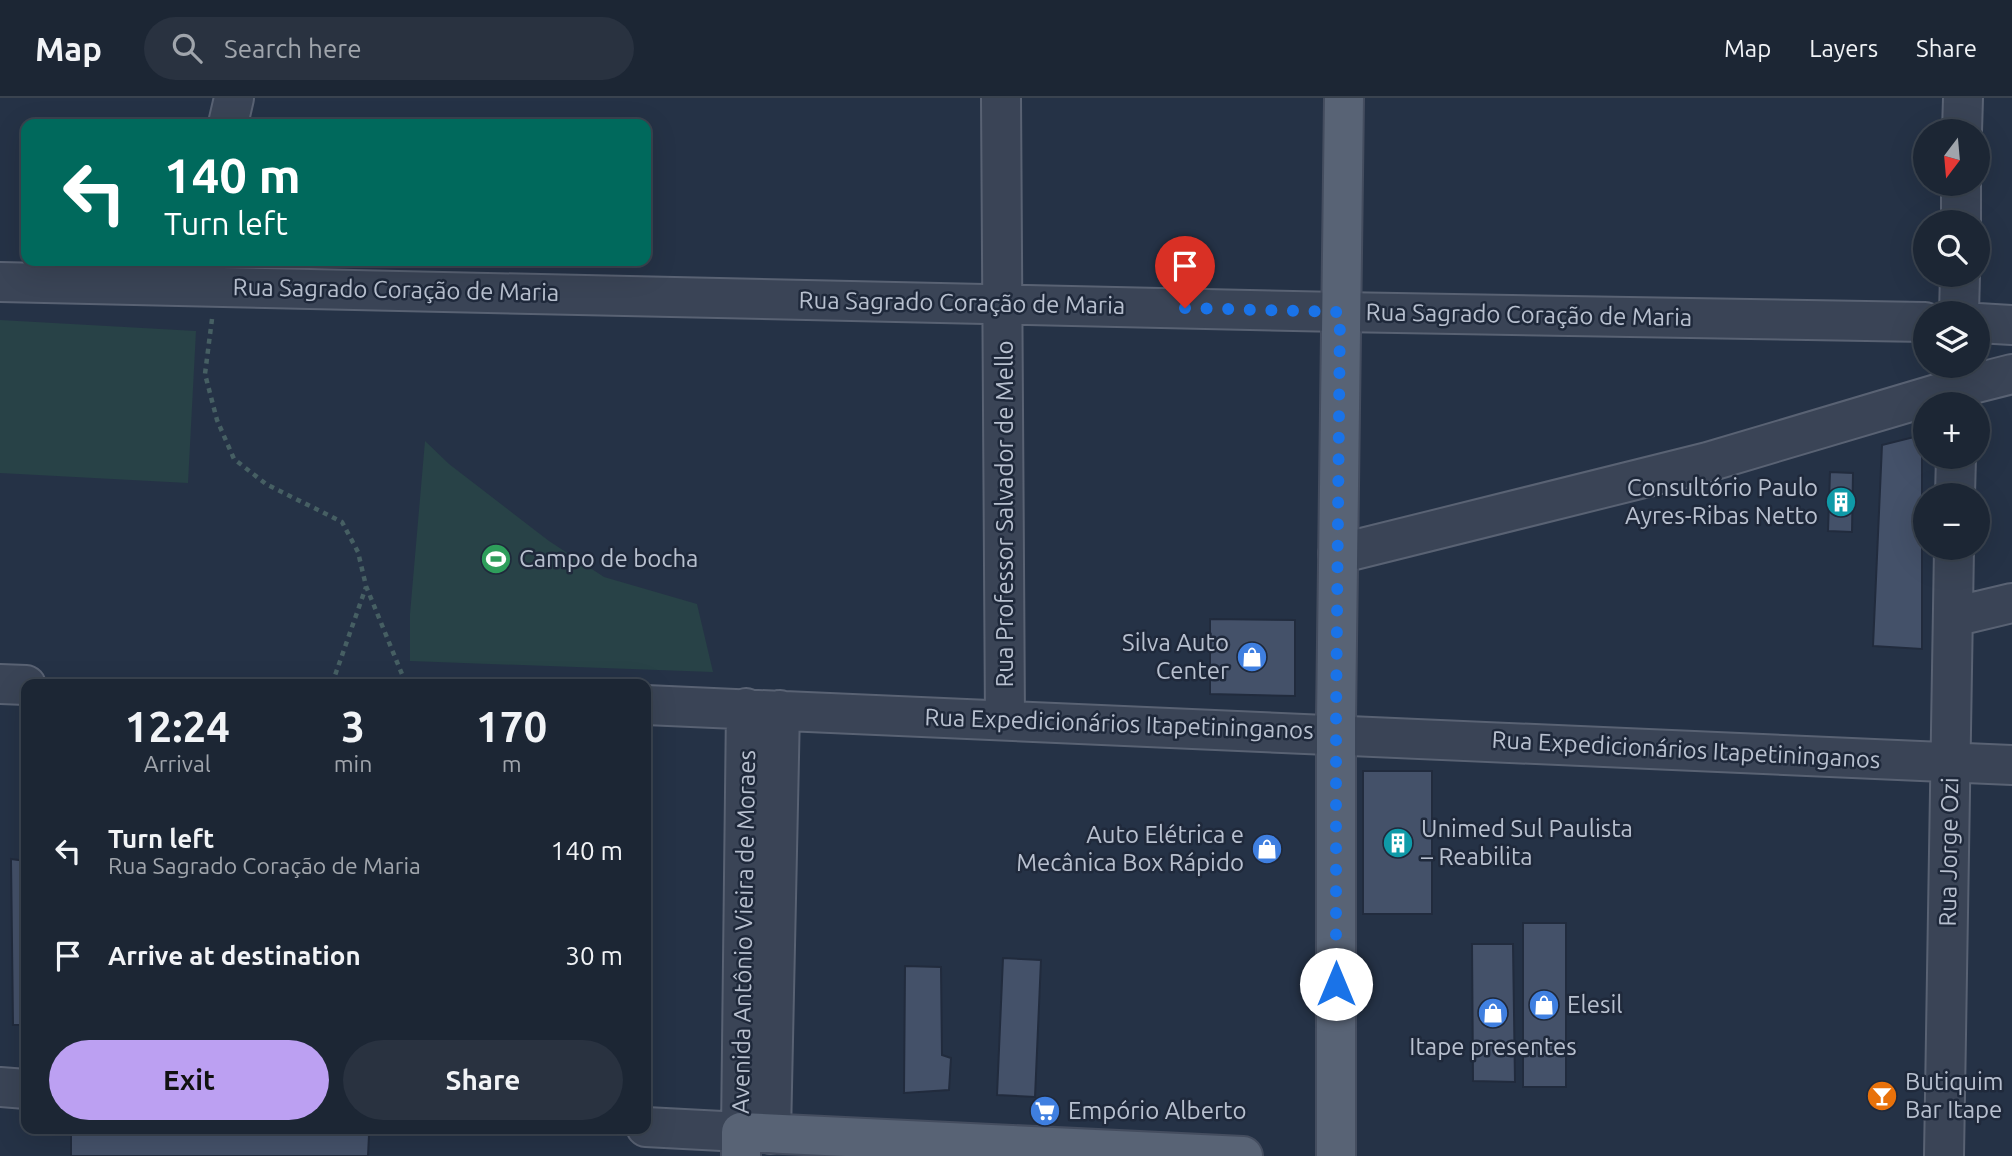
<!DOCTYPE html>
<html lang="en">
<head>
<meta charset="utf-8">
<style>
	body { margin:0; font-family:Ubuntu,sans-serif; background:#293240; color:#f1f3f6; height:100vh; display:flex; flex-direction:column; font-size:26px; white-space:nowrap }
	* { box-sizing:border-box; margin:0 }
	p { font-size:23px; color:#a0a5ac }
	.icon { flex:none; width:38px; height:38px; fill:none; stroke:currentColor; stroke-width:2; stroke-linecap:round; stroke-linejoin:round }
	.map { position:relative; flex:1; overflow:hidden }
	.sheet { position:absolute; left:21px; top:581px; width:630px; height:455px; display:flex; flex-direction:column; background:#1c2634; border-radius:14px; box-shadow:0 7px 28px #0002,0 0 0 2px #3a434f }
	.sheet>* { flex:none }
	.hud { position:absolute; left:21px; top:21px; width:630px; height:147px; border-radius:14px; box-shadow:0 7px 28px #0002,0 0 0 2px #3a434f; background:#00695c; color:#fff; overflow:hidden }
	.needle { width:46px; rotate:196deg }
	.buttons { position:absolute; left:1913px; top:21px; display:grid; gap:14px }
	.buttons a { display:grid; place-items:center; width:77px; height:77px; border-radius:50%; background:#1c2634; box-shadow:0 7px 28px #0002,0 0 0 2px #3a434f; font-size:35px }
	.pin { position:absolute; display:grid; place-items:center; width:60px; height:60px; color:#fff; margin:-72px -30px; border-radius:50% 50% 50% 0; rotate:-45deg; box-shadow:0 0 7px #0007 }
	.pin .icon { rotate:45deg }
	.me { position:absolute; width:77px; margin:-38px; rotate:0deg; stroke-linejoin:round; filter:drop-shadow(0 0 5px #0008) }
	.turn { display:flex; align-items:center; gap:24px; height:147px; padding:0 28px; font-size:32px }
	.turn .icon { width:91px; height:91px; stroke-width:2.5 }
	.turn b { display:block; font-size:49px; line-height:60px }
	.eta { display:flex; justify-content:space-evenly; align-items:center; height:119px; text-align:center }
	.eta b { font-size:42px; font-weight:700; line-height:49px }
	.cta { display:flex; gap:14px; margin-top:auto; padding:14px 28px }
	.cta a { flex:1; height:80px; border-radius:42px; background:#bca0f2; color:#111; font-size:28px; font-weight:700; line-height:80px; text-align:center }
	.cta a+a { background:#293240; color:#f1f3f6 }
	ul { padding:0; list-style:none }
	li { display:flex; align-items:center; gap:21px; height:105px; padding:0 28px }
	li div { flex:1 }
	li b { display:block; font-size:26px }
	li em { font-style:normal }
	header { display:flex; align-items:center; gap:42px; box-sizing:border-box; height:98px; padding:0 35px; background:#1c2634; border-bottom:2px solid #3a434f }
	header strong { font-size:33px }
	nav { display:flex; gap:38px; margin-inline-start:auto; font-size:24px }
	.search { width:490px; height:63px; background:#293240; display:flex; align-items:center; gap:18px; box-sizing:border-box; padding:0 24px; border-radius:38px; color:#a0a5ac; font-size:26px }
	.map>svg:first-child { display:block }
	.green { fill:#284247 }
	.building { fill:#445169; stroke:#212b3d; stroke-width:2 }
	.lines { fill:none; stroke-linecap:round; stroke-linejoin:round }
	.minor-casing { stroke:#596273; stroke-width:42 }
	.major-casing { stroke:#444d5f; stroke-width:42 }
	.path { stroke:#465f63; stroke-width:4.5; stroke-dasharray:5 5; stroke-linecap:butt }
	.minor { stroke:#3a4456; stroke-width:38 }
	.major { stroke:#586375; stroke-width:38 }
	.route { stroke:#1a73e8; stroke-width:12; stroke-dasharray:0 21.6 }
	.labels { text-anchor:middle; stroke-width:5; stroke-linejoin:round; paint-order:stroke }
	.street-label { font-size:24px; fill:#b8c0cf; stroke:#1f293b }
	.poi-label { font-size:24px; fill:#b8c0cf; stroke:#1f293b; text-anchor:start }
</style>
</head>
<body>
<header>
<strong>Map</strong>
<div class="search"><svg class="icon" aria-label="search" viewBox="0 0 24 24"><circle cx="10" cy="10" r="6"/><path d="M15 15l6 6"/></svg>Search here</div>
<nav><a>Map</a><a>Layers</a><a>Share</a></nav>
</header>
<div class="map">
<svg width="2012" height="1058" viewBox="0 0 2012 1058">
	<rect width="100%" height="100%" fill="#253246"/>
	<path class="green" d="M0,222L196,233L188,385L0,375Z
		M425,343L449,366L549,443L604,479L697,506L713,574L410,563V516Z"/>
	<path class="building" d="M1922,337V551L1873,548L1882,347Z
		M1830,374L1853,375L1852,434L1828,433Z
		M1210,521L1295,522V598L1210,596Z
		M1363,673H1432V816H1363Z
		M11,761L26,763V927H13Z
		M1523,825H1566V989H1523Z
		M1472,846H1513L1515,984L1473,983Z
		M1003,860L1041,862L1035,999L997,997Z
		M905,868L941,869L942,957L951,960L949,992L904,995Z
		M71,1032L369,1037L368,1058H71Z"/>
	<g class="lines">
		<g class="minor-casing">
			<path id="minor" d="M1001,0L1005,622
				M228,26L234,0
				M1962,33L1963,0
				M1961,124V86
				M0,184L1340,214L1925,224
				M1959,215L1960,177
				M1978,225L2012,227
				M1955,397L1956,359
				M1338,456L1708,364L1957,290L2012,276
				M1953,519L2012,505
				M0,586L26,587
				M646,607L2012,667
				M0,989L26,991
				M646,1029L741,1034L746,610
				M771,1036L780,612
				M1944,1058L1954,450"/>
		</g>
		<g class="major-casing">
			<path id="major" d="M741,1058V1034L1243,1058
				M1336,1058V622L1344,0"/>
		</g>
		<path class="path" d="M212,221L205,276L217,322L234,361L266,386L342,424L358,454L366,488L406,586
			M332,586L366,489"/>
		<use href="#minor" class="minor"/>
		<use href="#major" class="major"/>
	</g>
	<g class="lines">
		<path class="route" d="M1185,210L1340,214L1336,622V886"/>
	</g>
	<defs>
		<g id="building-disc" transform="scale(1.575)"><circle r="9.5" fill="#0f9aa8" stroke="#1f293b"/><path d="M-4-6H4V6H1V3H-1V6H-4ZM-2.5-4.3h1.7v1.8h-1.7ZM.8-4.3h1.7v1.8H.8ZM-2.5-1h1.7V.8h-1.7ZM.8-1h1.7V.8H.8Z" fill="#fff"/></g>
		<g id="stadium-disc" transform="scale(1.575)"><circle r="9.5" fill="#2e9e5b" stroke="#1f293b"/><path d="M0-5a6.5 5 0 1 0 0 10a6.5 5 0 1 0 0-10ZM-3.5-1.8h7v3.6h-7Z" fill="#fff"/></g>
		<g id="shop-disc" transform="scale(1.575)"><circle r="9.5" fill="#3f7fe0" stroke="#1f293b"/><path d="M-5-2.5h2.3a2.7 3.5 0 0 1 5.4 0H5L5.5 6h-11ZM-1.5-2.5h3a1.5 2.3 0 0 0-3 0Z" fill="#fff"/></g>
		<g id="bar-disc" transform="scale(1.575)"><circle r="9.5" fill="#e8710a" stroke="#1f293b"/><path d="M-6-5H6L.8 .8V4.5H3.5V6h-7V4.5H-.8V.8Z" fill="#fff"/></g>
		<g id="supermarket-disc" transform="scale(1.575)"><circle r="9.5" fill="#3f7fe0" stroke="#1f293b"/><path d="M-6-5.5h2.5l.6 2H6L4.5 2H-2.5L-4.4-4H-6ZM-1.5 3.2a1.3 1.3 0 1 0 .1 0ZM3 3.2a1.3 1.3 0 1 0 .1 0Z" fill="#fff"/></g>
	</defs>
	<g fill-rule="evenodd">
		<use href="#building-disc" x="1841" y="404"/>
		<use href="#stadium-disc" x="496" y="461"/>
		<use href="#shop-disc" x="1252" y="559"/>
		<use href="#building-disc" x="1398" y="745"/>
		<use href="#shop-disc" x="1267" y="751"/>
		<use href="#shop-disc" x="1544" y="907"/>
		<use href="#shop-disc" x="1493" y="915"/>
		<use href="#bar-disc" x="1882" y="998"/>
		<use href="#supermarket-disc" x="1045" y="1013"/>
	</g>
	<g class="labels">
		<g class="street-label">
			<text transform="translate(396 192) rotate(1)" y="8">Rua Sagrado Coração de Maria</text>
			<text transform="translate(962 205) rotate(1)" y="8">Rua Sagrado Coração de Maria</text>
			<text transform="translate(1529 217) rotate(1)" y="8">Rua Sagrado Coração de Maria</text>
			<text transform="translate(1005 416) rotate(-90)" y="8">Rua Professor Salvador de Mello</text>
			<text transform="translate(1119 626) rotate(2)" y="8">Rua Expedicionários Itapetininganos</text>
			<text transform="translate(1686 652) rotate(3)" y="8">Rua Expedicionários Itapetininganos</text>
			<text transform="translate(1949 754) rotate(-89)" y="8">Rua Jorge Ozi</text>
			<text transform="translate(744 834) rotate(-89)" y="8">Avenida Antônio Vieira de Moraes</text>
		</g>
		<g class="poi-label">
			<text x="1818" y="398" text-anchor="end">Consultório Paulo<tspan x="1818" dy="28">Ayres-Ribas Netto</tspan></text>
			<text x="519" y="469">Campo de bocha</text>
			<text x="1229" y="553" text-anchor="end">Silva Auto<tspan x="1229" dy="28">Center</tspan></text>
			<text x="1421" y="739">Unimed Sul Paulista<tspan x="1421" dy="28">– Reabilita</tspan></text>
			<text x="1244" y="745" text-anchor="end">Auto Elétrica e<tspan x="1244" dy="28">Mecânica Box Rápido</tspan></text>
			<text x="1567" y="915">Elesil</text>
			<text x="1493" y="957" text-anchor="middle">Itape presentes</text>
			<text x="1905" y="992">Butiquim<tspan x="1905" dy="28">Bar Itape</tspan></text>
			<text x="1068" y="1021">Empório Alberto</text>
		</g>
	</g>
</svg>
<div class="buttons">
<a><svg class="needle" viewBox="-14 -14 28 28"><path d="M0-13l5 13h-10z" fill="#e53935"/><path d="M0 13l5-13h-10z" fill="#a0a5ac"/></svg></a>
<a><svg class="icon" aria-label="search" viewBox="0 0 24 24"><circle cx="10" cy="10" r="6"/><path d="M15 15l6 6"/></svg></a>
<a><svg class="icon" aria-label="layers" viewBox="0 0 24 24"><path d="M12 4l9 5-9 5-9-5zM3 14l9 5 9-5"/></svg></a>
<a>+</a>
<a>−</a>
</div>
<div class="pin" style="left:1185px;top:210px;background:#d93025"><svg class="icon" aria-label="arrive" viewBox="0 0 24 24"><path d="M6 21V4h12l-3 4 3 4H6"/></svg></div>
<svg class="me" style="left:1336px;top:886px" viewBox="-20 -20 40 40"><circle r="19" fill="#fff"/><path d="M0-13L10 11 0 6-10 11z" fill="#1a73e8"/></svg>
<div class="hud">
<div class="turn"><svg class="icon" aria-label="left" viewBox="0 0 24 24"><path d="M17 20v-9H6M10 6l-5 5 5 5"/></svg><div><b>140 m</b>Turn left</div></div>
</div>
<section class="sheet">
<div class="eta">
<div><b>12:24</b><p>Arrival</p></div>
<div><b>3</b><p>min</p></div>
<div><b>170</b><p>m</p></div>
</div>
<ul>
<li><svg class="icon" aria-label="left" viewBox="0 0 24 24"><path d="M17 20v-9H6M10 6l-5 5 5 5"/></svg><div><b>Turn left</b><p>Rua Sagrado Coração de Maria</p></div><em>140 m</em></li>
<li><svg class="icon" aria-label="arrive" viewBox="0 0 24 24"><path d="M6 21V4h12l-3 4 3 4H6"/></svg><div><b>Arrive at destination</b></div><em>30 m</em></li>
</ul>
<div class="cta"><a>Exit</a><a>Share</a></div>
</section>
</div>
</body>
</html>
